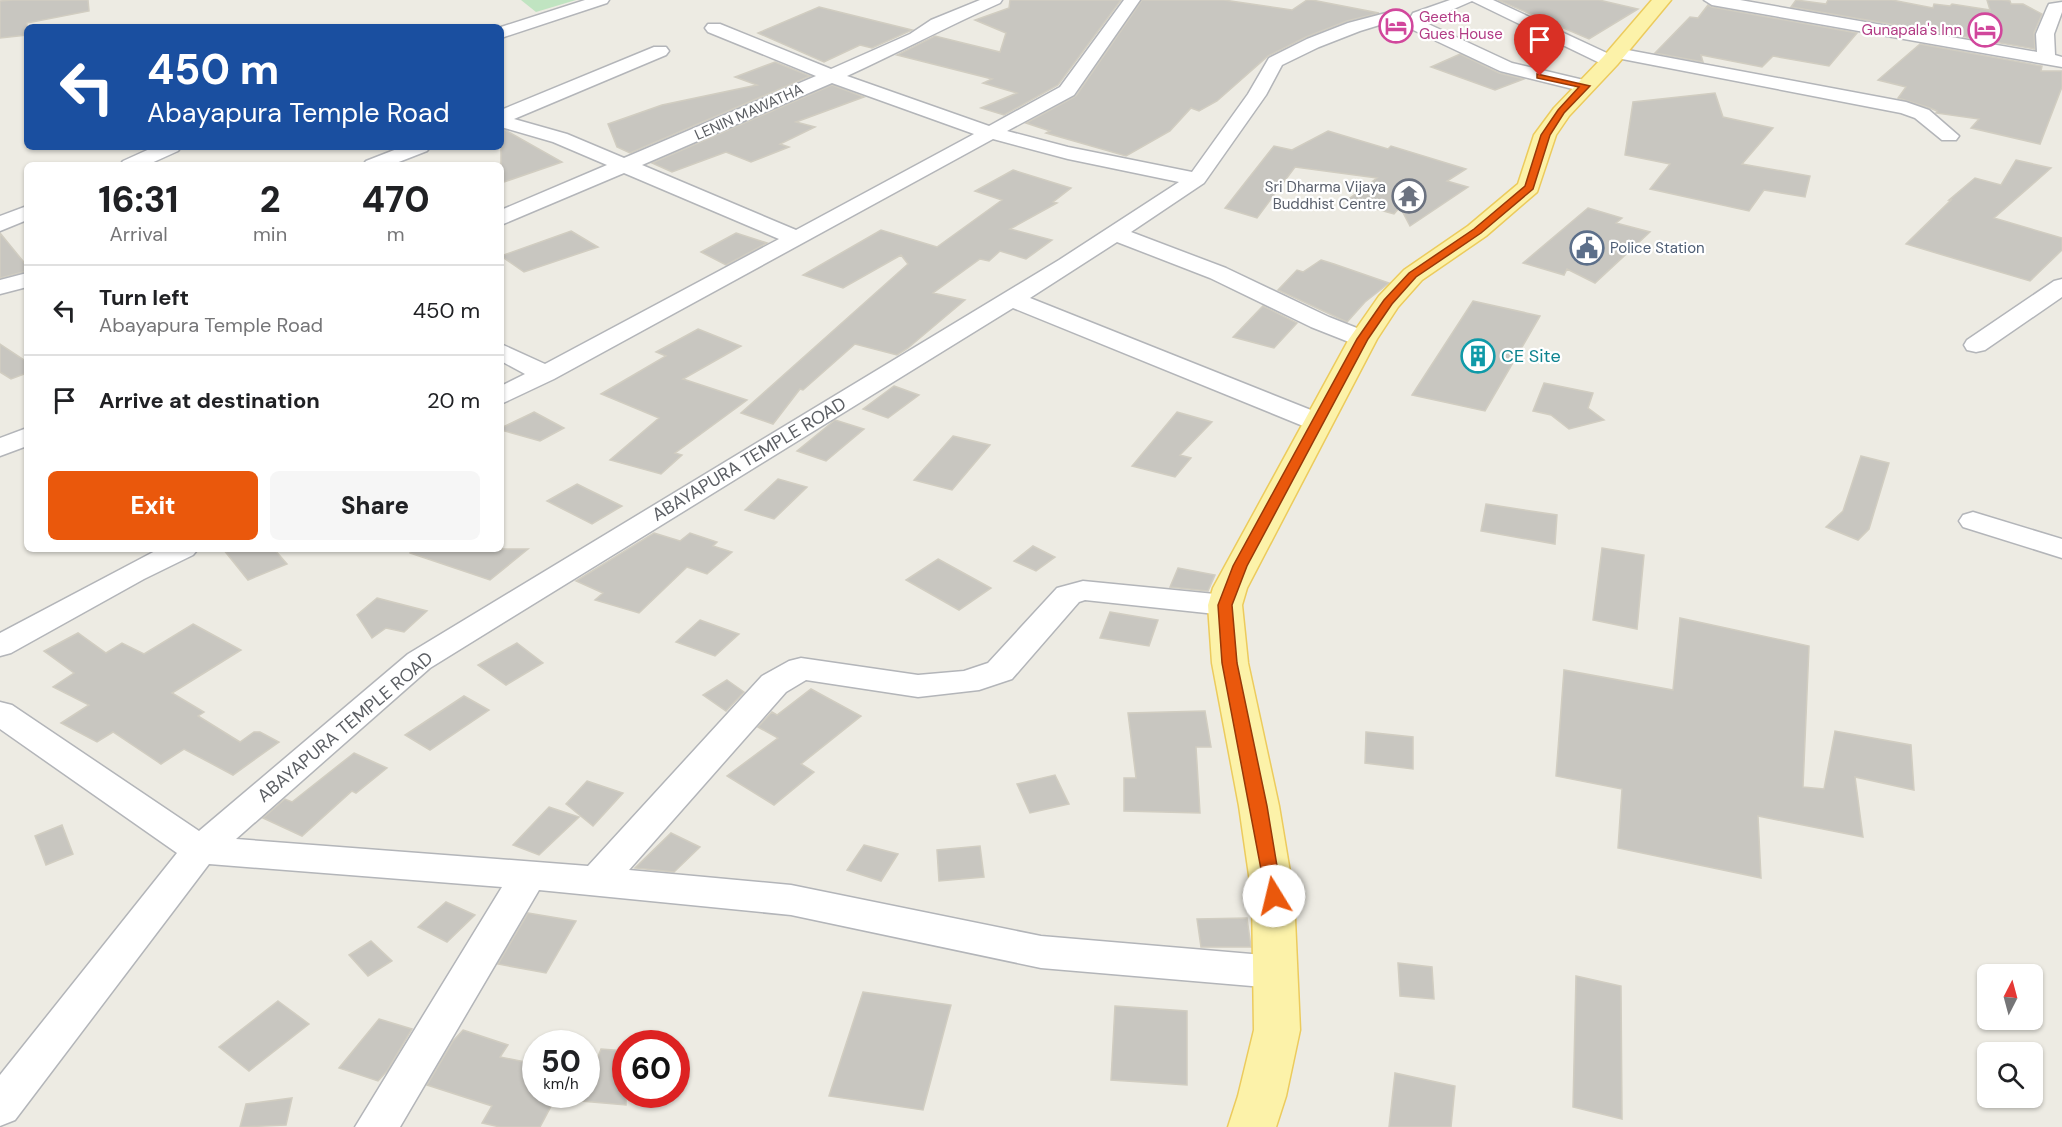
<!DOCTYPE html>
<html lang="en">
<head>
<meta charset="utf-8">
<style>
	body { margin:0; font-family:"DM Sans",sans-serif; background:#f6f6f6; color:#202124; height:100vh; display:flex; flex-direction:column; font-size:22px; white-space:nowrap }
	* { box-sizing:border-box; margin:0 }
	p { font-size:20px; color:#757577 }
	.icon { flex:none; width:33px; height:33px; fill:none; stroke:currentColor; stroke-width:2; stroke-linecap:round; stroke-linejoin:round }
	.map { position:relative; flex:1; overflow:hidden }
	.panel { position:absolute; left:24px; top:162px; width:480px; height:390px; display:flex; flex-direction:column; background:#fff; border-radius:9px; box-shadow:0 2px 4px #0004 }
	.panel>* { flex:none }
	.guide { position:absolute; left:24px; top:24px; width:480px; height:126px; border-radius:9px; box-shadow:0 2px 4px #0004; background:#1a4fa0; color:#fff; overflow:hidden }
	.needle { width:39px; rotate:6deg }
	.fabs { position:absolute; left:1977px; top:964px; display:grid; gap:12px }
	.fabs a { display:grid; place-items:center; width:66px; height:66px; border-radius:9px; background:#fff; box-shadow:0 2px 4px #0004; font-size:30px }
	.speed { position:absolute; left:522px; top:1030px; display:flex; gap:12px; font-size:30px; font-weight:700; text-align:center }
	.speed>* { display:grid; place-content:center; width:78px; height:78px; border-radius:50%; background:#fff; box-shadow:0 2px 4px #0004; line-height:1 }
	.speed small { font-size:15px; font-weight:400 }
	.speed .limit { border:9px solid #d22; background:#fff; color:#111 }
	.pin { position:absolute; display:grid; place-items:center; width:51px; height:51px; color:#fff; margin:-62px -26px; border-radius:50% 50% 50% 0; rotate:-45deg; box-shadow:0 0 6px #0007 }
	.pin .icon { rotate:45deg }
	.me { position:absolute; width:66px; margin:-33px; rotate:351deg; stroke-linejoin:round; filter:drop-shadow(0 0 4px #0008) }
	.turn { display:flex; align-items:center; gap:21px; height:126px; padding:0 24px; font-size:27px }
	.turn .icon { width:78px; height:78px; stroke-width:2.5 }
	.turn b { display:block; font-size:42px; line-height:51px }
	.eta { display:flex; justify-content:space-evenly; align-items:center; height:102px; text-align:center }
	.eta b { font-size:36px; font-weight:800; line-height:42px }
	.button { display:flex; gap:12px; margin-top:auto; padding:12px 24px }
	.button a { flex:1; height:69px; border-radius:9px; background:#ea580c; color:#fff; font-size:24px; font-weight:800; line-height:69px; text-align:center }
	.button a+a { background:#f6f6f6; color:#202124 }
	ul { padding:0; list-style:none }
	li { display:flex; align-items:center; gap:18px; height:90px; padding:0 24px; border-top:2px solid #e0e0e0 }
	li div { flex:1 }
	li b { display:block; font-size:22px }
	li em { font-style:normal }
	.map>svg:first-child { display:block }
	.green { fill:#c0e4c1 }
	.building { fill:#c8c6c0; stroke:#d1cdc1; stroke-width:1.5 }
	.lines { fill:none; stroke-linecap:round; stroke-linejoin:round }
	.minor-casing { stroke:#b3b5b9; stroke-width:3 }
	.primary-casing { stroke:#eccb5d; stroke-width:3 }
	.minor { fill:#fff; fill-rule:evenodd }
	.primary { fill:#fcf2a9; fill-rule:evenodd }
	.route { fill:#ea580c; stroke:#983908; stroke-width:1.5 }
	.labels { text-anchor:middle; stroke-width:4.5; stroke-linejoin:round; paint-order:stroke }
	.far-hotel-label { font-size:15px; fill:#b23c85; stroke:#fff; text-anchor:start }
	.far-street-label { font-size:15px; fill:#5b5e63; stroke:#fff }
	.far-worship-label { font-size:15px; fill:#5b616d; stroke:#fff; text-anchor:end }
	.far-service-label { font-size:15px; fill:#4e5e75; stroke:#fff; text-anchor:start }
	.culture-label { font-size:18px; fill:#0d838f; stroke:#fff; text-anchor:start }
	.street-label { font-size:18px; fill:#5b5e63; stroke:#fff }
</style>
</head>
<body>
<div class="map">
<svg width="2062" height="1127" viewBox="0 0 2062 1127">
	<rect width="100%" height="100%" fill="#edebe3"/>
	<path class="green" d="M521,0H576L536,12Z"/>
	<path class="building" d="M12,0H88L89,11L27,23V35L0,38V1Z
		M1010,0H1121L1058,85L1004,115L981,108L1017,93L983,83L992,79L897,55L935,36L1000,52L1006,33L975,20L1009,8Z
		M1142,0H1224L1292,10L1307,0H1312L1379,13L1347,21L1306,37L1268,56L1217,101L1199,111L1191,108L1170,131L1126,156L1046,133L1050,131L1026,123L1076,96Z
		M1498,0H1599L1638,9L1589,39Z
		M1796,0L1826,4L1828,0H1892L1933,8L1934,4L1950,6L1952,4L1990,10L1987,0H2002L2010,1L2011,4H2023L2042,14L2034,33L2035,49L1791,7Z
		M1708,5L1712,7L1857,33L1829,66L1773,56L1762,67L1701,55L1703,62L1655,53L1690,17L1698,18Z
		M819,7L912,30L872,48L860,45L824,62L758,33Z
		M1920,44L2042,66L2041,71H2062V87L2040,144L1971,128L1979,119L1936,113L1937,111L1930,108L1898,98L1906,87L1878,80Z
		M1460,54L1499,73L1524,79L1495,90L1431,67Z
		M775,62L810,76L630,153L617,147L608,124L662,105L757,85L735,77Z
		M832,85L864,97L796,122L815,127L780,144L789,147L751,162L726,152L672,172L652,163Z
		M1715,93L1723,117L1773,128L1742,164L1810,176L1805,197L1764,190L1749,211L1650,189L1670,164L1625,155L1633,102Z
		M501,129L505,130L562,162L501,183Z
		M1328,131L1388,149L1391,146L1466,169L1447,181L1468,187L1410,226L1400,207L1394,214L1346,201L1377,178L1295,167L1257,218L1225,208L1274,146L1292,150Z
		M2016,160L2051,168L1994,218L2062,238V250L2030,281L1906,244L1951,200H1949L1975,178L2001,185Z
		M1013,170L1071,188L1053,202L1057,203L1010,229L1052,240L1026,259L1000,251L989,261L980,259L933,293L965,300L908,348L897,355L855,344L803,390L800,389L773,424L741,413L908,264L901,255L843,288L803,275L881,230L937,247L1002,200L975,191Z
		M1588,208L1622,218L1616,223L1650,232L1595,283L1567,269L1564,275L1523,263Z
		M571,231L598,247L524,272L501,256Z
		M0,233L27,266V271L0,278Z
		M736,233L767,243L726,265L701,252Z
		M1321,260L1334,264L1389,283L1365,302L1347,322L1278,290L1297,270L1303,272Z
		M1473,301L1540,316L1485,411L1412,395Z
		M1263,306L1297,323L1274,348L1233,337Z
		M698,329L741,346L683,379L747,400L675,453L682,455L661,474L610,460L659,418L601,394L666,356L656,352Z
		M0,344L27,362V373L11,379L0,372Z
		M1544,383L1593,393L1588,408L1604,420L1569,429L1551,415L1533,411Z
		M894,386L919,395L888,418L863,409Z
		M534,412L564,428L540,441L501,430V428Z
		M1177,412L1212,422L1180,455L1191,458L1175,477L1132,466Z
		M835,420L864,429L826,461L797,451Z
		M953,436L990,445L952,490L914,480Z
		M1861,456L1889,463L1869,529L1858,540L1826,527L1843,511Z
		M778,479L807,487L774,519L745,510Z
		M577,484L587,489L622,506L592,524L547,501Z
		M1486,504L1557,515L1555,544L1481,531Z
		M654,533L680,541L690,533L717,542L713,546L732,552L707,574L687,567L639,613L595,600L603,593L576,581Z
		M1033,546L1055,557L1036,571L1014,561Z
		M1602,548L1644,555L1637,629L1593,620Z
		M223,549H274L287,564L248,580Z
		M411,549H528L490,580L410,553Z
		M938,559L991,588L959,610L906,580Z
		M1178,568L1215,575L1208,591L1170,587Z
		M377,598L427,611L404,632L386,628L372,638L357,615Z
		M1110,612L1158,620L1149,646L1100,638Z
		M1680,618L1809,646L1803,787L1824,789L1835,731L1911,745L1914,790L1855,777L1863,837L1758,816L1761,878L1618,848L1622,789L1556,776L1564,670L1673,690Z
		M700,620L739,634L715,656L676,642Z
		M193,624L241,650L172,693L204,712L198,716L240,742L254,732H260L279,742L233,775L184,749L161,764L113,732L97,742L61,723L89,705L53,687L74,673L44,651L78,633L106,653L122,643L144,654Z
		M517,643L543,663L506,685L478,665Z
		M727,680L744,692L726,711L703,695Z
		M811,689L861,716L801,764L814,772L774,805L727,776L778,738L758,727L772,712L777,715Z
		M464,696L489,710L430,750L405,735Z
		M1205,711L1211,747H1196L1200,813L1124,811V778H1136L1128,713Z
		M1366,732L1413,737V769L1365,763Z
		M354,753L387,768L356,793L352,791L302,836L263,818L285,799L292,802Z
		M1055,775L1069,804L1030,813L1017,784Z
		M587,781L623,793L593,826L566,804Z
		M549,807L579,817L539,855L513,845Z
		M62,825L73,854L46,865L35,836Z
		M671,833L700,847L674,872L635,868Z
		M864,845L898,854L881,881L847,870Z
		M980,846L984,877L939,881L937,850Z
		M446,902L475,915L447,942L418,927Z
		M528,913L576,921L546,973L498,964Z
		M1247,918L1251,947H1201L1197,919Z
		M371,941L392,961L368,976L349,955Z
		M1398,963L1432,967L1434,999L1400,996Z
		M1576,976L1621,986L1622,1119L1573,1107Z
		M863,992L951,1005L923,1110L829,1096Z
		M278,1001L309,1024L249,1071L219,1047Z
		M1115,1006L1187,1011V1085L1111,1080Z
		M379,1019L412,1029L387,1071L378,1081L339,1068Z
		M463,1030L508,1045L500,1057L536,1064V1095H557L540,1127H500L482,1123L492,1106L427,1085L453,1041Z
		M601,1049L626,1051V1105L581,1101L583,1095H586V1087Z
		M1395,1073L1455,1086L1451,1127H1389Z
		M292,1098L286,1125L240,1127L246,1104Z"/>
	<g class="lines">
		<g class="minor-casing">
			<path id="minor" d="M585,0H609L607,3L501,38V27Z
				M980,0H1002L1000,3C948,26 899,52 847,76L989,126L1060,87L1124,0H1140L1074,95L1007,131L1068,147L1192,172L1248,94L1269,58L1307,39L1348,23L1386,13L1410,18L1413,13L1450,0H1493L1609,54L1611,49L1617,48L1906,102L1929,110L1959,136L1956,140H1942L1915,118L1901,113L1617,58L1619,61L1616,65H1604L1472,1L1424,22L1512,63L1592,82L1594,86L1592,90L1585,92L1500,71L1409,28L1386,23L1360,31L1319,47L1282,65L1266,95L1204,183L1131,232L1226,268L1329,317L1372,334L1375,339L1372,344L1363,346L1354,344L1311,327L1210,278L1117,242L1030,298L1326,416L1330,422L1326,428L1317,430L1308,428L1013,308L430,668L236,839L588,866L762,676L789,661L801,658L918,675L964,671L988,663L1057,588L1083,581L1225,595L1236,598L1240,605L1236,612L1225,615L1085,600L1079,602L1012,679L979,690L918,697L806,680L786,692L629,870L791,885L1041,936L1275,956L1289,961L1295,972L1289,983L1275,988L1041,968L791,915L539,890L400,1127H355L502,887L209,864L15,1120L0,1126V1075L177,853L0,729V702L12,705L199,831L408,654L1059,260L1179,182L1068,159L993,139L554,379L501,404V386L525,374L501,361V344L545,364L779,239L624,173L501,225V210L607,165L553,142L501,127V110L654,47H666L669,51L666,55L514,119L567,134L624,158L816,76L708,32L705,28L708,24H720L831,69L910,34L931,20ZM832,83L974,134L796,230L642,165Z
				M1704,0H1740L2037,52L2036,34L2047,8L2049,4L2062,2V12L2054,34L2055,55L2062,57V67L1712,5Z
				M154,147H181L178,151L147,165H120L123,161Z
				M402,147H430L427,151L391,165H363L366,161Z
				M27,206V220L0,231V216Z
				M27,273V287L0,294V280Z
				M2062,279V297L1985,350L1976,352L1967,350L1964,345L1967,340L2054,281Z
				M27,428V446L0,456V438Z
				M1973,512L2062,539V558L1963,527L1959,521L1963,515Z
				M159,549H198L193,555L144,579L11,653L0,656V633Z"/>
		</g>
		<g class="primary-casing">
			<path id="primary" d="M1652,0H1671L1617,65L1569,116L1556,135L1537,192L1486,236L1422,280L1398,307L1377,339L1247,588L1242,605L1248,663L1279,806L1294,896L1300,1030L1286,1096L1276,1127H1228L1238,1096L1254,1030L1252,896L1239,806L1212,663L1208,605L1213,588L1349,339L1379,296L1404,270L1468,226L1518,184L1534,135L1554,108L1603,57Z"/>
		</g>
		<use href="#minor" class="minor"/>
		<use href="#primary" class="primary"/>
	</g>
	<path class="route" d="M1537,74L1590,86L1564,113L1550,135L1533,189L1481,233L1416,277L1392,304L1368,339L1247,566L1232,605L1237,663L1267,806L1282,896L1280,901L1274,903L1267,901L1222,663L1218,605L1233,566L1357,339L1384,300L1409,273L1474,229L1525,186L1541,135L1558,110L1579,87L1537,78Z"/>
	<defs>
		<g id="hotel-ring" transform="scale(1.725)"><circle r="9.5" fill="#fff" stroke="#d1479c" stroke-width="1.5"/><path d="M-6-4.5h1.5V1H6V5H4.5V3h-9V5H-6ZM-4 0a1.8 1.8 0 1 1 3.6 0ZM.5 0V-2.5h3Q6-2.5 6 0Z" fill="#d1479c"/></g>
		<g id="temple-ring" transform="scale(1.725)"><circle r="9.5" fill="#fff" stroke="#6b7280" stroke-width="1.5"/><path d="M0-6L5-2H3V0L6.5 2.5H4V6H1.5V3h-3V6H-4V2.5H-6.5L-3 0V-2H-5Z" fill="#6b7280"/></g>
		<g id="civic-ring" transform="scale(1.725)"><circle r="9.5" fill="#fff" stroke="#5c6f8a" stroke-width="1.5"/><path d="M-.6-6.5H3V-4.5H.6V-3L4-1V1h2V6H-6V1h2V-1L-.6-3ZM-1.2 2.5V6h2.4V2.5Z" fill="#5c6f8a"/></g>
		<g id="building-ring" transform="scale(1.725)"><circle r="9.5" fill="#fff" stroke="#0f9aa8" stroke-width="1.5"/><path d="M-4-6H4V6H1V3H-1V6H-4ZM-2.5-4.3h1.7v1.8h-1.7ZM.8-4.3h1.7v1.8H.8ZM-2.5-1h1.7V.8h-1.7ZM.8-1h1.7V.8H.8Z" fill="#0f9aa8"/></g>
	</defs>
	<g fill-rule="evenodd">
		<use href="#hotel-ring" x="1396" y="26"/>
		<use href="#hotel-ring" x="1985" y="30"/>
		<use href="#temple-ring" x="1409" y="196"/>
		<use href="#civic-ring" x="1587" y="248"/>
		<use href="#building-ring" x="1478" y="356"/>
	</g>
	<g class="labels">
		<g class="far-hotel-label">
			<text x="1419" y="22">Geetha<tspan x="1419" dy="17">Gues House</tspan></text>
			<text x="1962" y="35" text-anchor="end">Gunapala's Inn</text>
		</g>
		<g class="far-street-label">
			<text transform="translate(749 112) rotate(-24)" y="5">LENIN MAWATHA</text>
		</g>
		<g class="far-worship-label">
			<text x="1386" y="192">Sri Dharma Vijaya<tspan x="1386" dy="17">Buddhist Centre</tspan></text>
		</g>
		<g class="far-service-label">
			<text x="1610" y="253">Police Station</text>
		</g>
		<g class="culture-label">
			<text x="1501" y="362">CE Site</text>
		</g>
		<g class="street-label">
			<text transform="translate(749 459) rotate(-31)" y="6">ABAYAPURA TEMPLE ROAD</text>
			<text transform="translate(345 727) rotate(-40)" y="6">ABAYAPURA TEMPLE ROAD</text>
		</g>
	</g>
</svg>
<div class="fabs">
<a><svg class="needle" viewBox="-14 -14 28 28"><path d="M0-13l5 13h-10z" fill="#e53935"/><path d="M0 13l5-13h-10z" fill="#757577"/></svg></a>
<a><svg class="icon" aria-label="search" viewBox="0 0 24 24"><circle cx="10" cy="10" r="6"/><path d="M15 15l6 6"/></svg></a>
</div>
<div class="speed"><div>50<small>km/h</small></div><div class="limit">60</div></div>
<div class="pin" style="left:1540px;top:76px;background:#d93025"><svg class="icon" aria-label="arrive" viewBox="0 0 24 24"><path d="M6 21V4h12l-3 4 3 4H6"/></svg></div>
<svg class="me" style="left:1274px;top:896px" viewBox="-20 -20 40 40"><circle r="19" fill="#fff"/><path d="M0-13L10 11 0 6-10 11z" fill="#ea580c"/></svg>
<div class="guide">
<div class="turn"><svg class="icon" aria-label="left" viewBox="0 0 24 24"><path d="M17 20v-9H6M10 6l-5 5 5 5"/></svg><div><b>450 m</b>Abayapura Temple Road</div></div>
</div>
<section class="panel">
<div class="eta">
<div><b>16:31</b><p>Arrival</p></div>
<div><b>2</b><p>min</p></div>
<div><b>470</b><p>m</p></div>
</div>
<ul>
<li><svg class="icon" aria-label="left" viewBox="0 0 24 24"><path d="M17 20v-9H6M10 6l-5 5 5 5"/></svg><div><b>Turn left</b><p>Abayapura Temple Road</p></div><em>450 m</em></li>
<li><svg class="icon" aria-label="arrive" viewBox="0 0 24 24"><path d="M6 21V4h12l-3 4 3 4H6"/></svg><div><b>Arrive at destination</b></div><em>20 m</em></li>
</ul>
<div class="button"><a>Exit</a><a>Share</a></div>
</section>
</div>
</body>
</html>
